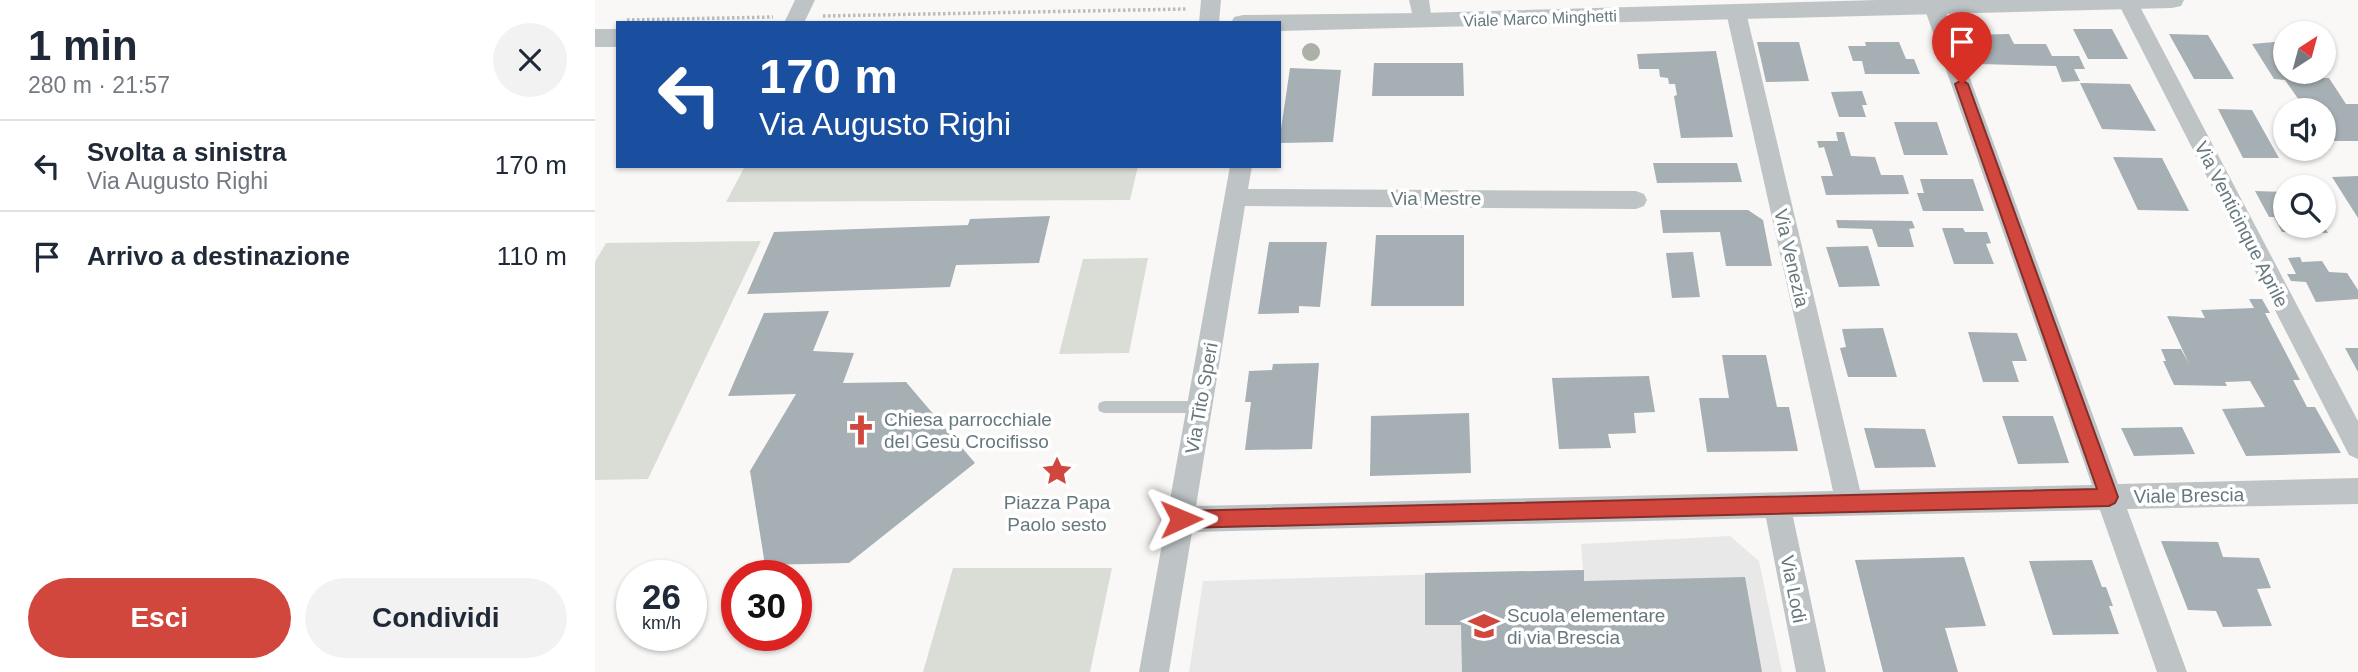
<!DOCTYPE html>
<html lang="it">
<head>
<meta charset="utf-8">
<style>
	body { margin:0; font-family:Arial,sans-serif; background:#f2f2f3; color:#1f2937; height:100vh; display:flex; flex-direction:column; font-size:26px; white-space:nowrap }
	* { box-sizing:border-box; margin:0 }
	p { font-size:23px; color:#747a83 }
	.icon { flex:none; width:38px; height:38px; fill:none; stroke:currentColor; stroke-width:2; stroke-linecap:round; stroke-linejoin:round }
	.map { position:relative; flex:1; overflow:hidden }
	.drawer { display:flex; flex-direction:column; background:#fff; width:595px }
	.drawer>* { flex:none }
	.hud { position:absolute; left:21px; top:21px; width:665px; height:147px; border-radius:0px; box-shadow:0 2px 5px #0004; background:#1a4fa0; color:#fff; overflow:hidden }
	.needle { width:46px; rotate:36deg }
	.fabs { position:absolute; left:1678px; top:21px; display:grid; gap:14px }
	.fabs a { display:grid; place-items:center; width:63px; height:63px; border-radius:50%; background:#fff; box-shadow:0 2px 5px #0004; font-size:35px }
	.speed { position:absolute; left:21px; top:560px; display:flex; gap:14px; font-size:35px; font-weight:700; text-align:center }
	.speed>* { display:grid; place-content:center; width:91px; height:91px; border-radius:50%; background:#fff; box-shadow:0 2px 5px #0004; line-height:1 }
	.speed small { font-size:18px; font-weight:400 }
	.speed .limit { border:10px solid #d22; background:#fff; color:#111 }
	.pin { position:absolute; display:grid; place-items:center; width:60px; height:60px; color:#fff; margin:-72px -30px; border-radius:50% 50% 50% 0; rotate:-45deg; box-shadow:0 0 7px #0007 }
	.pin .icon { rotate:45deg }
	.me { position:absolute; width:77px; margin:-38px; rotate:89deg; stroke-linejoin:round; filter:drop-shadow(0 0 5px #0008) }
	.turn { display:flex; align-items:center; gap:24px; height:147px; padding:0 28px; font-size:32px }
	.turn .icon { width:91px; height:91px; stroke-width:2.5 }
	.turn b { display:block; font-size:49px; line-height:60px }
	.round { display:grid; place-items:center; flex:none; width:74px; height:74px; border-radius:37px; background:#f2f2f3 }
	.headline { display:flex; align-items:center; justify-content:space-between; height:119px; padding:0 28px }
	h1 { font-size:42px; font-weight:600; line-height:52px }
	.cta { display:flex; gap:14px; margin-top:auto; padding:14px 28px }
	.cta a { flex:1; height:80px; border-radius:42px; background:#d2473d; color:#fff; font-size:28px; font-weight:600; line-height:80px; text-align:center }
	.cta a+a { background:#f2f2f3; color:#1f2937 }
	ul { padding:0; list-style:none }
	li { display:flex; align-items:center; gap:21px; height:91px; padding:0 28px; border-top:2px solid #e0e1e3 }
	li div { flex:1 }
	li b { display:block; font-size:26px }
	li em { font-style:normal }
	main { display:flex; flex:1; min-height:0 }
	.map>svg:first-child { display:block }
	.built { fill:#e7e8e7 }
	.green { fill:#daddd6 }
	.building { fill:#a6afb3 }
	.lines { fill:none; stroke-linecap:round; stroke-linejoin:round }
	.path { stroke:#b9bdbe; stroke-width:3.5; stroke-dasharray:2.5 2.5; stroke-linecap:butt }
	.service { fill:#bec4c6; fill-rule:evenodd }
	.minor { fill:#bec4c6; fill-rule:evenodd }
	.tertiary { fill:#bec4c6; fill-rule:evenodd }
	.tree { fill:#abb1a7 }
	.route { fill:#d2473d; stroke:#882e28; stroke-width:2 }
	.labels { text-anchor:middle; stroke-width:7; stroke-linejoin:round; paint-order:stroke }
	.far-street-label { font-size:16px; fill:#66787e; stroke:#fff }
	.street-label { font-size:19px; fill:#66787e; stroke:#fff }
	.poi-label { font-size:19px; fill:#66787e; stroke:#fff; text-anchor:start }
</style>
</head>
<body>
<main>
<section class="drawer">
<div class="headline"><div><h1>1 min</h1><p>280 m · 21:57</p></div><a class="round"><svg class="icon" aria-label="close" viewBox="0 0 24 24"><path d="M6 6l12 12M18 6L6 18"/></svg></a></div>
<ul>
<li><svg class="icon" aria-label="left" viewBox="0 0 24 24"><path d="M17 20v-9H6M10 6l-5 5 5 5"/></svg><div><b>Svolta a sinistra</b><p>Via Augusto Righi</p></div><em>170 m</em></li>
<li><svg class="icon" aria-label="arrive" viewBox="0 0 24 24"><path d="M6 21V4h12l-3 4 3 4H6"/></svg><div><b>Arrivo a destinazione</b></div><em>110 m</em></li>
</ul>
<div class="cta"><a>Esci</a><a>Condividi</a></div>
</section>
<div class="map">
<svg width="1763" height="672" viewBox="0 0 1763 672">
	<rect width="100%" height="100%" fill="#f9f8f7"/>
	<path class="built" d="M1135,536L1164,561L1187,672H594L608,581L988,570L986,544Z"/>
	<path class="green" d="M150,166H543L535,200L131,202Z
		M166,241L53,479L0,480V262L11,243Z
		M553,258L534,353L464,354L488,259Z
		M358,568H517L495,672H328Z"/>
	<path class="building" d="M1478,29H1517L1533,59H1493Z
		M1414,34L1419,44H1451L1457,56H1484L1490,69H1479L1485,81L1467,82L1461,66L1383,64L1371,35Z
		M1574,34L1613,35L1639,79H1599Z
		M1690,41V72H1717L1721,78H1734L1751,104H1763V141H1732L1729,138V110H1711L1690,80L1679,79L1657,44Z
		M1162,42H1204L1214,81L1171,82Z
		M1270,42H1304L1311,59H1319L1325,74H1270L1267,61H1258L1253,46H1271Z
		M1121,51L1138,137L1086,138L1079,96L1082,95L1080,84H1074L1073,78L1065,77L1064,69H1044L1042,54Z
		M779,63H868L869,96H777Z
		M695,68L746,70L738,142L684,143Z
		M1485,83L1535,84L1561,131L1507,129Z
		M1267,91L1272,105H1267L1271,117H1244L1236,92Z
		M1623,109L1657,110L1684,158H1648Z
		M1299,122H1342L1353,155H1309Z
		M1241,132H1249L1256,156L1280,157L1286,175H1308L1314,194L1231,195L1226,176H1238L1229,147L1224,148L1222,141H1243Z
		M1518,157L1567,158L1594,211L1543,210Z
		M1058,163H1142L1147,182L1062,183Z
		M1763,176V218L1737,177Z
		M1325,179H1378L1389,211H1328L1322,193H1329Z
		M1660,191L1690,192V226H1729L1733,233L1687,232L1679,217H1674Z
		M1065,210H1153L1168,220L1177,266H1131L1125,232L1068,233Z
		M455,216L444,263L361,265L355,287L152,294L179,232L373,225L375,219Z
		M1241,220L1317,221L1320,228L1314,229L1319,247H1283L1277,229L1243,228Z
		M1347,228H1368L1370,232H1392L1396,243L1391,244L1399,264H1359Z
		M781,235H869V306H776Z
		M674,242H732L725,307L704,306V313L663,314Z
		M1273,246L1285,286L1244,287L1231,247Z
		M1098,252L1105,297L1077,298L1071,253Z
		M1705,257L1707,262L1727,261L1734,272L1752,273L1763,290V299L1721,302L1711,282L1696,281L1692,274H1701L1693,258Z
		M1654,299H1667L1675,313H1670L1705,380H1698L1712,407H1720L1746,453L1651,456L1627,409L1670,407L1655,381L1630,382L1632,386L1579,385L1568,361H1571L1566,349H1586L1594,364L1572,316L1610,318L1606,310L1659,308Z
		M234,311L218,351L259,353L248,383L311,382L380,463L254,563L170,565L155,471L201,394L133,396L169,313Z
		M1288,328L1302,377H1253L1245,348L1251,347L1247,329Z
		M1373,332L1422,333L1432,361H1417L1424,382H1388Z
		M1750,348H1763V372Z
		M1127,355H1171L1182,407H1194L1203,451L1112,452L1104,398H1134Z
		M724,363L717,449L650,450L656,402H650L654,371L677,370L678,364Z
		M1054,376L1060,412L1039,413L1041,433L1013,434L1016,448L964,449L957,378Z
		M874,413L876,473L775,476L776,416Z
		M1407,416H1458L1474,463L1423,464Z
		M1587,427L1600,454L1539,456L1526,428Z
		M1269,428L1330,429L1341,467L1280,468Z
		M1566,541L1623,542L1628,557L1664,558L1676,588L1662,589L1677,626L1628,627L1621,611L1593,610Z
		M1369,557L1391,626L1350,628L1363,672H1288L1260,560Z
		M1497,560L1507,587H1511L1518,606H1514L1524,634L1458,635L1434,561Z
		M989,570V581L1150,577L1167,672H867L866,625H830V573Z"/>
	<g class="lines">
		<path class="path" d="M228,16L591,9
			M32,20L178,17"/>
		<path class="service" d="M509,401H605L610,403L611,407L610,411L605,413H509L504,411L503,407L504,403Z"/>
		<path class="minor" d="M200,0H220L209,23H189Z
			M606,0H626L624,23H604Z
			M814,0H834L837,21L834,26H820Z
			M1339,1L1346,2L1349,7L1523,484L1763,478V504L1532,509L1592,672H1562L1505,510L1198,517L1231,672H1201L1171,518L597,532L574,672H544L635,166H657L653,189L1041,191L1049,194L1052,200L1049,206L1041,209L650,206L601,506L1238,491L1131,12L1134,7H1148L1151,12L1265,490L1497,485L1329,7L1332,2Z
			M1522,1H1542L1763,421V459L1754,455Z"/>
		<path class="tertiary" d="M1282,0H1589L1586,6L1577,8L684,31V23H636L639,17L648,15L827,13Z
			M0,29H23V47H0Z"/>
	</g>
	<circle class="tree" cx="716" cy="52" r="9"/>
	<path class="route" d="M1367,80L1373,84L1523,497L1520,503L1514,506L586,528L580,525L577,519L580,513L586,511L1502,489L1360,84Z"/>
	<defs>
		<g id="church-bare" transform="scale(2.415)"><path d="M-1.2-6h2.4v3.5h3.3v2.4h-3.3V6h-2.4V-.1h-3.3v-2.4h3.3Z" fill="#d2473d" stroke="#fff" stroke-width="2.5" paint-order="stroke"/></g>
		<g id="sight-bare" transform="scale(2.415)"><path d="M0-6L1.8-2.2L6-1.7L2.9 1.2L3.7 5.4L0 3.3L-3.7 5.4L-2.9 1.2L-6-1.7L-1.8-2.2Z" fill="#d2473d" stroke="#fff" stroke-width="2.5" paint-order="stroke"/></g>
		<g id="school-bare" transform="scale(2.415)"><path d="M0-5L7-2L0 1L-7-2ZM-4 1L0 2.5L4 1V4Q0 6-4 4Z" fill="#d2473d" stroke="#fff" stroke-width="2.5" paint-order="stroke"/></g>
	</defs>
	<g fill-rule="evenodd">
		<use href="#church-bare" x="266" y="430"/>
		<use href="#sight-bare" x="462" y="471"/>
		<use href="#school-bare" x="889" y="626"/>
	</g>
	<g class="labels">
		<g class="far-street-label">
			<text transform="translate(945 18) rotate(-2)" y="6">Viale Marco Minghetti</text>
		</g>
		<g class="street-label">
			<text x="841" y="205">Via Mestre</text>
			<text transform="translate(1647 224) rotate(63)" y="7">Via Venticinque Aprile</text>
			<text transform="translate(1197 258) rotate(77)" y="7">Via Venezia</text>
			<text transform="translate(606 398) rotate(-80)" y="7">Via Tito Speri</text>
			<text transform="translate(1594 495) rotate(-1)" y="7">Viale Brescia</text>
			<text transform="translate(1199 589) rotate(79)" y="7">Via Lodi</text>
		</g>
		<g class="poi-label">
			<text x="289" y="426">Chiesa parrocchiale<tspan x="289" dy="22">del Gesù Crocifisso</tspan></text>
			<text x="462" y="509" text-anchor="middle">Piazza Papa<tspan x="462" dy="22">Paolo sesto</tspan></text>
			<text x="912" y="622">Scuola elementare<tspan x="912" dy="22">di via Brescia</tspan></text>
		</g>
	</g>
</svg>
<div class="fabs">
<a><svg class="needle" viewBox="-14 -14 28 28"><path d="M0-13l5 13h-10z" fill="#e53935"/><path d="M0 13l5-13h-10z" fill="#747a83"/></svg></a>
<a><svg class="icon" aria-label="sound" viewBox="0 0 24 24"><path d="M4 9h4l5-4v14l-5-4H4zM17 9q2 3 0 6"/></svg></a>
<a><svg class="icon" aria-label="search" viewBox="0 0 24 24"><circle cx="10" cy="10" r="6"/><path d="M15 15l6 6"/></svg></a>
</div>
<div class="speed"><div>26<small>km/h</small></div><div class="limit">30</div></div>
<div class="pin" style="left:1367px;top:84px;background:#d93025"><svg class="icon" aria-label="arrive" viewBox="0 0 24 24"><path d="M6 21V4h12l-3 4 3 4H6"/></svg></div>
<svg class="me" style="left:586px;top:519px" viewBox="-20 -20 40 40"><path d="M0-17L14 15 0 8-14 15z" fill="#d2473d" stroke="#fff" stroke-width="4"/></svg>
<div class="hud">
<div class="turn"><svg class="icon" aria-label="left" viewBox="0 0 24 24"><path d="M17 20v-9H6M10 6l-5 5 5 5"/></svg><div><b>170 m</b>Via Augusto Righi</div></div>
</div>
</div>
</main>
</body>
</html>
